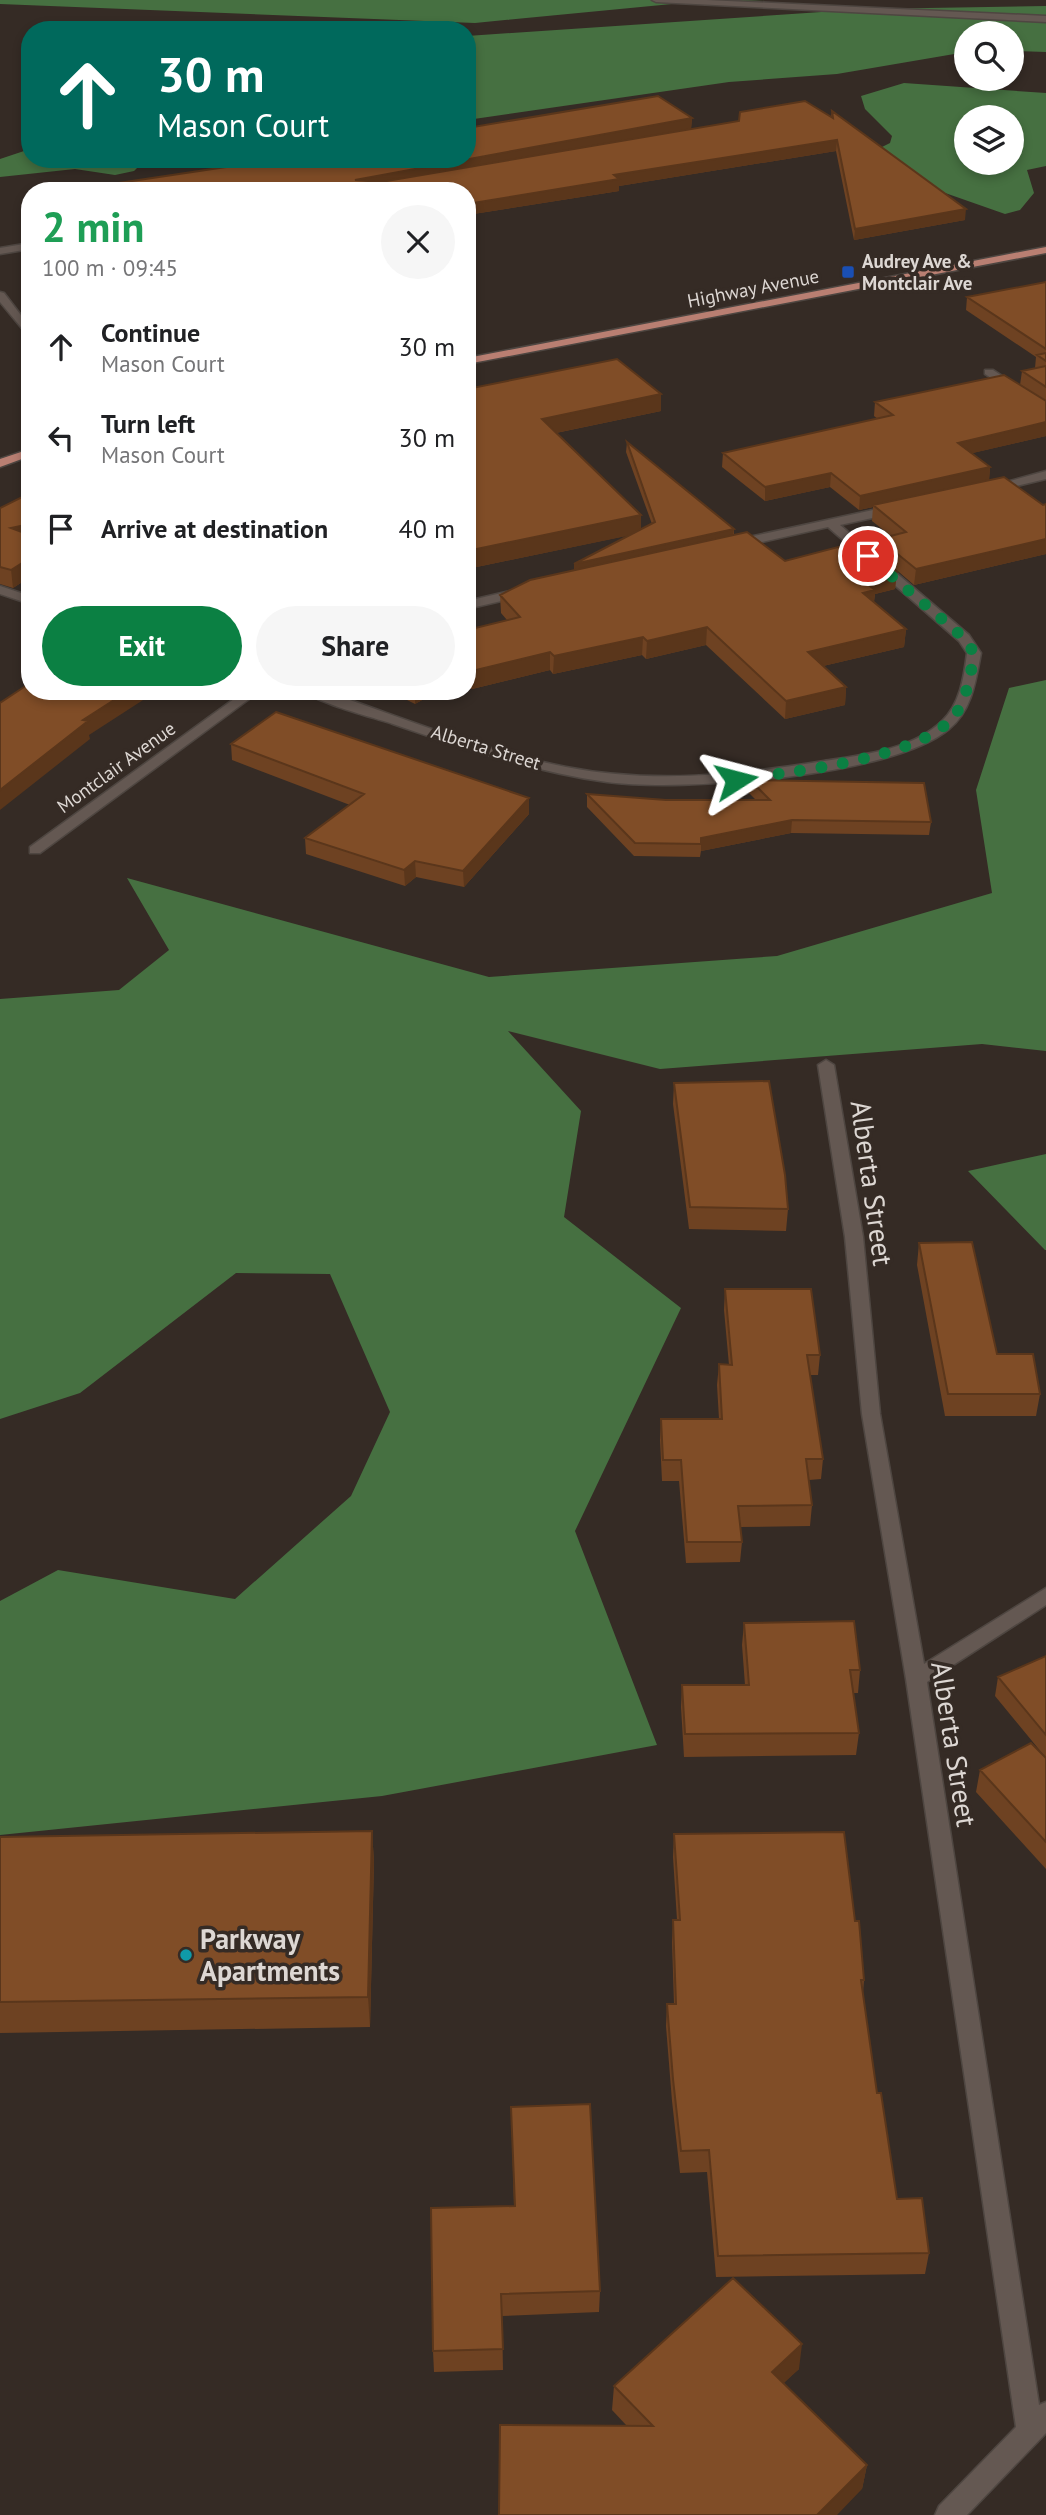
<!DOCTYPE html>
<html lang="en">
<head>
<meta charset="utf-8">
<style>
	body { margin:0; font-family:"PT Sans",sans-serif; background:#f6f6f6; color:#202124; height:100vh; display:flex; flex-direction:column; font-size:26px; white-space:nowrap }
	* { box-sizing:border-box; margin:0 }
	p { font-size:23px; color:#757577 }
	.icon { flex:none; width:38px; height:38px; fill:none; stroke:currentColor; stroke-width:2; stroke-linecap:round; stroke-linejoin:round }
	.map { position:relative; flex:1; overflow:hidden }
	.drawer { position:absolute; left:21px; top:182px; width:455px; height:518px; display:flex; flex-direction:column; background:#fff; border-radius:28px; box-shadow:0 4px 10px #0003 }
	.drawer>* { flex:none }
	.top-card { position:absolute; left:21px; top:21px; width:455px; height:147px; border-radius:28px; box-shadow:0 4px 10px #0003; background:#00695c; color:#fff; overflow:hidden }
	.buttons { position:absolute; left:954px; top:21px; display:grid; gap:14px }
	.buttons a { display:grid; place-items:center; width:70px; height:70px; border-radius:50%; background:#fff; box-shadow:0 4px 10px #0003; font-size:35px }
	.pin { position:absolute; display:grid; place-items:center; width:60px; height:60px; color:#fff; margin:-30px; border:4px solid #fff; border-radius:50%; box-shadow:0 2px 7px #0007 }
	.me { position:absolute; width:77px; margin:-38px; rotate:81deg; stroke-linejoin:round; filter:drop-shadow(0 0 5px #0008) }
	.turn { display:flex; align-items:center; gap:24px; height:147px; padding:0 21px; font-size:32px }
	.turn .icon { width:91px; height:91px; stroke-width:2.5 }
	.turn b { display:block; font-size:49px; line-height:60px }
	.round { display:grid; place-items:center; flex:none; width:74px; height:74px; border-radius:37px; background:#f6f6f6 }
	.summary { display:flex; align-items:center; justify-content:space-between; height:119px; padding:0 21px }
	h1 { font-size:42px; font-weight:700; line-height:52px; color:#1e9e55 }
	.cta { display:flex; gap:14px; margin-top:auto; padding:14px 21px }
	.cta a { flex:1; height:80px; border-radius:42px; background:#0b8043; color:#fff; font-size:28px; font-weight:700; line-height:80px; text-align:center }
	.cta a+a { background:#f6f6f6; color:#202124 }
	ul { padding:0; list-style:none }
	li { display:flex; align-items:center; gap:21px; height:91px; padding:0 21px }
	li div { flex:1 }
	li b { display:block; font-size:26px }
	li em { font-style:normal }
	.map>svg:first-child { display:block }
	.forest { fill:#467041; fill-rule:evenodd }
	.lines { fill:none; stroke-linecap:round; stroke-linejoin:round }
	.minor-casing { stroke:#4e4641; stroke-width:3 }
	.major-casing { stroke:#4e4641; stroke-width:3 }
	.minor { fill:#645852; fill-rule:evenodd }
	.major { fill:#b97f72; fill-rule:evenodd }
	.wall { fill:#6e4222 }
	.shaded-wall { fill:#5a361b }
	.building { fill:#804d27; stroke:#5a361b; stroke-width:2 }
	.route { stroke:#0b8043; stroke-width:12; stroke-dasharray:0 21.6 }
	.transit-dot { fill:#1a4fb4; stroke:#352b25; stroke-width:2.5 }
	.culture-dot { fill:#0f9aa8; stroke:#352b25; stroke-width:2.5 }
	.labels { text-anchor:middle; stroke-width:7; stroke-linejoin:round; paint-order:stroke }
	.far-poi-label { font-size:19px; font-weight:bold; fill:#ddd7d3; stroke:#352b25; text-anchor:start }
	.far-street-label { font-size:19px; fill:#ddd7d3; stroke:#352b25 }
	.near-street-label { font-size:28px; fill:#ddd7d3; stroke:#352b25 }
	.near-poi-label { font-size:28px; font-weight:bold; fill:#ddd7d3; stroke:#352b25; text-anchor:start }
</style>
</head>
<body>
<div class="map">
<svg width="1046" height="2515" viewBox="0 0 1046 2515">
	<rect width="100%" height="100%" fill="#352b25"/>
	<path class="forest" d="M0,0H765L672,4L475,23L0,4Z
		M1046,6V52L1012,51V33H966V52L837,74L729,82L467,120V36L866,9Z
		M904,83L1046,93V166L1027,170L1034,193L1020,210L1005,214L854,161L890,143L892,136L865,109L861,96ZM966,117H1012V163H966Z
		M30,149V159H146L134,171L115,175L75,169L0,177V159Z
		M1046,680V1051L982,1044L660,1069L508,1031L581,1111L564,1217L681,1308L575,1531L657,1745L382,1796L0,1835V1601L58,1570L235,1599L351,1496L390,1412L330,1274L236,1273L80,1393L0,1419V999L119,990L169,950L127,878L489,977L777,956L992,893L976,790L1009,688Z
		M1046,1154V1250H1045L968,1171Z"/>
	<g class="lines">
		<g class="minor-casing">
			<path id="minor" d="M652,0H707L1046,16V22L656,2Z
				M30,243V249L0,254V248Z
				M0,292L4,293L30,327V338L0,302Z
				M985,370H993L1046,405V413L985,374Z
				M1046,471V479L991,492L985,488Z
				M896,505L902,509L900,512L840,525L969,635L981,653C976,680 972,711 949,729C891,777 682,792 607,782C534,772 463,748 393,724C372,717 317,703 304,691H324C404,718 483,751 566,767C652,784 738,775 824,761C862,755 912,750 942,721C960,704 964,677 967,653L959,641L828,527L735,548L729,544L735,540Z
				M0,586L30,596V604L0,594Z
				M523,588L527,589V595L467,609V601Z
				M245,691H260L40,853H30V847Z
				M826,1060L834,1065L863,1237L880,1414L924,1664L1046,1588V1605L927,1682L1039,2405L1046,2402V2433L967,2515H935L939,2506L1016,2427L906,1679L862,1414L845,1237L818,1065Z"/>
		</g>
		<g class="major-casing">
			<path id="major" d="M1046,247V253L467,364V358Z
				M30,449V456L0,467V459Z"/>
		</g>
		<use href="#minor" class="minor"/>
		<use href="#major" class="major"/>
	</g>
	<path class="wall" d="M832,111L965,220L854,240L836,151L619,186V191L467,215V191L235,165L234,161L692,118L691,129L831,117Z
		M27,200L30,203V213L28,211Z
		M1046,282V436L972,453L990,467L989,480L1043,505L1046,504V554L914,585L878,554L879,539L891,536L872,521L873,507L859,510L830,487L765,501L722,467L723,453L878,419L874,416L875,402L1020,385L1022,371L1035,368L1036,357L966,310L967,297Z
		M467,389L661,394V411L556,433L641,515V530L652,524L626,452L627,442L734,529V535L785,561L897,572L895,589L875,594L874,602L906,629L904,647L823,666L846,687L845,705L785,719L706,645L646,659L642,655L553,674L550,670L472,689L467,684V630L507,620L501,613L500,595L574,570V564L630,535L467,569Z
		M30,493V577L13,588L0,584V508Z
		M389,691H438L415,704Z
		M231,744L529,798V814L464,887L416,877L405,886L306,854L305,838L350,805L232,760Z
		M750,780L931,822L929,835L791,833L701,851L700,857L634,856L587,807V794L666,800H756L749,793Z
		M674,1083L788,1209L786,1231L689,1229L673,1104Z
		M919,1243L997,1354L1040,1394L1036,1416H945L917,1265Z
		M725,1289L820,1355L818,1375H810L823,1459L821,1479L809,1480L812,1505L810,1526L740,1527L742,1542L740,1562L686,1563L679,1481H662L660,1440L661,1419H719L717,1385L719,1364L729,1365L724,1310Z
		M744,1623L860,1670L858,1693H853L859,1733L856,1755L684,1757L681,1707L682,1685H745L742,1645Z
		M1046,1656V1758L995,1696L998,1677Z
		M1046,1758V1869L976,1792L980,1770Z
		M372,1831L374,1862L370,2027L0,2033V1837Z
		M674,1834L855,1921L864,1980L863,1993L877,2093L897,2199L929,2253L925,2274L716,2277L707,2172L680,2173L672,2101L666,2026L667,2004H674L672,1942L673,1920H677L673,1857Z
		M511,2107L600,2291L599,2312L502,2316L503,2370L434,2372L433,2351L514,2206Z
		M799,2369L783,2383L867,2465L862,2489L627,2426L612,2410L614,2386Z"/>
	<path class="shaded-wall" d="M692,118L691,129L358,191L355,180Z
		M837,140L836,151L619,186V191L467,215V204L614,175Z
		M966,209L965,220L854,240L855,229Z
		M661,394V411L541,436L542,419Z
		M1046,422V436L956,457L958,443Z
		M990,467L989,481L873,505V507L859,510L860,496Z
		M831,473L830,487L765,501V487Z
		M641,515V533L467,569V551Z
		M30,524V542L11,528Z
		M734,529L733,538L574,574V564Z
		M1046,539V554L914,585L916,569Z
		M30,558V577L13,588L11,570Z
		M897,572L895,589L875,594L873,607L861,611L862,580Z
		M707,627L706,645L646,659L647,641Z
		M906,629L904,647L806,670L808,652Z
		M643,637L642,655L553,674L554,656Z
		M550,652V670L472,689V671Z
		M846,687L845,705L785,719L786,701Z
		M128,691H157L89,735L90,739L0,810V790L83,720Z
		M415,691H438L415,704Z
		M529,798V814L464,887L463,871Z
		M792,820L791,833L701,851V838Z
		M415,861L416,877L405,886L404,870Z
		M372,1831L374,1862L370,2027L368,1997Z
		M802,2344L799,2369L769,2397L772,2372Z
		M867,2465L862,2489L837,2515H817Z"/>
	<path class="building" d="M658,96L692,118L355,180L381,182L739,121L740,112L805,101L833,118L832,111L966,209L855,229L837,140L614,175L619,179L467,204V191H65L239,165L234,161L243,159H467V128Z
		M1046,282V349L967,297Z
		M1046,353V361L1037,355Z
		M617,359L661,394L542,419L641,515L467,551V389Z
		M1046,366V387L1022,371Z
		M1004,375L1046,401V422L958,443L990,467L860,496L831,473L765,487L723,453L893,415L875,402Z
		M627,442L734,529L574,564L655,522Z
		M1004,477L1043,505L1046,504V539L916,569L879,539L906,532L873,505Z
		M30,493V524L11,528L30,535V558L11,570L0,567V508Z
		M747,532L785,561L861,541L897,572L862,580L875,590L863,593L906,629L808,652L846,687L786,701L707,627L647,641L643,637L554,656L550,652L472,671L467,666V630L520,617L500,595L530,580Z
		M30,683V691H128L83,720L88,721L0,790V703Z
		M276,712L529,798L463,871L415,861L404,870L305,838L364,794L231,744Z
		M750,780L924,783L931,822L792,820L701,838V844L635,843L587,794L666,800H770Z
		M769,1081L785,1175L788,1209L690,1207L674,1083Z
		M972,1242L997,1354H1033L1040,1394H948L919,1243Z
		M725,1289H811L820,1355H807L823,1459H806L812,1505L738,1506L742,1542H687L681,1460H663L661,1419H722L719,1364L732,1365Z
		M854,1621L860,1670H850L859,1733L685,1734L682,1685H749L744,1623Z
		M1046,1656V1735L998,1677Z
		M1031,1743L1046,1758V1842L980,1770Z
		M372,1831L368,1997L0,2002V1837Z
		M844,1832L855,1921H859L864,1980H861L877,2093H881L897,2199L922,2198L929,2253L718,2256L709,2150L681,2151L673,2079L667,2004H676L673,1920H680L674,1834Z
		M590,2104L600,2291L501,2294L503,2349L433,2351L431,2208L515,2206L511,2107Z
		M733,2278L802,2344L772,2372L867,2465L817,2515H499L500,2425L653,2426L614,2386Z"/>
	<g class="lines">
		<path class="route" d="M736,780C792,771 920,760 955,715C967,698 971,673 974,653L964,638L868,556"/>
	</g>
	<rect class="transit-dot" x="841" y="265" width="14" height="14" rx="3.5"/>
	<circle class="culture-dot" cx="186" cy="1955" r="7"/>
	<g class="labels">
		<g class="far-poi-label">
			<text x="862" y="268">Audrey Ave &amp;<tspan x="862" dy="22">Montclair Ave</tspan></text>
		</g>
		<g class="far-street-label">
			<text transform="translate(753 288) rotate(-11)" y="7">Highway Avenue</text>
			<text transform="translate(486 747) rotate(17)" y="7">Alberta Street</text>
			<text transform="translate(116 767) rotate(-36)" y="7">Montclair Avenue</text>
		</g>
		<g class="near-street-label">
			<text transform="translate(872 1183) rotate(82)" y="10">Alberta Street</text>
			<text transform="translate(954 1744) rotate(81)" y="10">Alberta Street</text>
		</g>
		<g class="near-poi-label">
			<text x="200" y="1949">Parkway<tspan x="200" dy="32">Apartments</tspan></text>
		</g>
	</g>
</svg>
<div class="buttons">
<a><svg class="icon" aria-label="search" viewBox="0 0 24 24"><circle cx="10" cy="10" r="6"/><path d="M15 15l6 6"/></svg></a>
<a><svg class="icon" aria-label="layers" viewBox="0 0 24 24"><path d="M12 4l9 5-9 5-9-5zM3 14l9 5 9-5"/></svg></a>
</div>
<div class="pin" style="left:868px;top:556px;background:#d93025"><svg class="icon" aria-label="arrive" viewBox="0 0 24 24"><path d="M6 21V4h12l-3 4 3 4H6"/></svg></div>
<svg class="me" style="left:736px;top:780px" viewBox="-20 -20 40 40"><path d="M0-17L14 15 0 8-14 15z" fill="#0b8043" stroke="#fff" stroke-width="4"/></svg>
<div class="top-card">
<div class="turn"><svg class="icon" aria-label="ahead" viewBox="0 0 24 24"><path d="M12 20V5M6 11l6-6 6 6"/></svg><div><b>30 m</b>Mason Court</div></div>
</div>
<section class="drawer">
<div class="summary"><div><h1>2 min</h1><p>100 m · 09:45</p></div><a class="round"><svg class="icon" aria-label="close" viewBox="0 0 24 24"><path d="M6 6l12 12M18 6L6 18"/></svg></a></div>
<ul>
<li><svg class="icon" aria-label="ahead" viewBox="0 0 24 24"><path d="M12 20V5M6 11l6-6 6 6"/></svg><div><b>Continue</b><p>Mason Court</p></div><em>30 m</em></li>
<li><svg class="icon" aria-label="left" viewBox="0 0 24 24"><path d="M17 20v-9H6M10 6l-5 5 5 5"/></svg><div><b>Turn left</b><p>Mason Court</p></div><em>30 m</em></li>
<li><svg class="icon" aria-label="arrive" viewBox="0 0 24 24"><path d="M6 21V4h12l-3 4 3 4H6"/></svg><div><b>Arrive at destination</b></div><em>40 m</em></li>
</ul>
<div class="cta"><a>Exit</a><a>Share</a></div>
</section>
</div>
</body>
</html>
